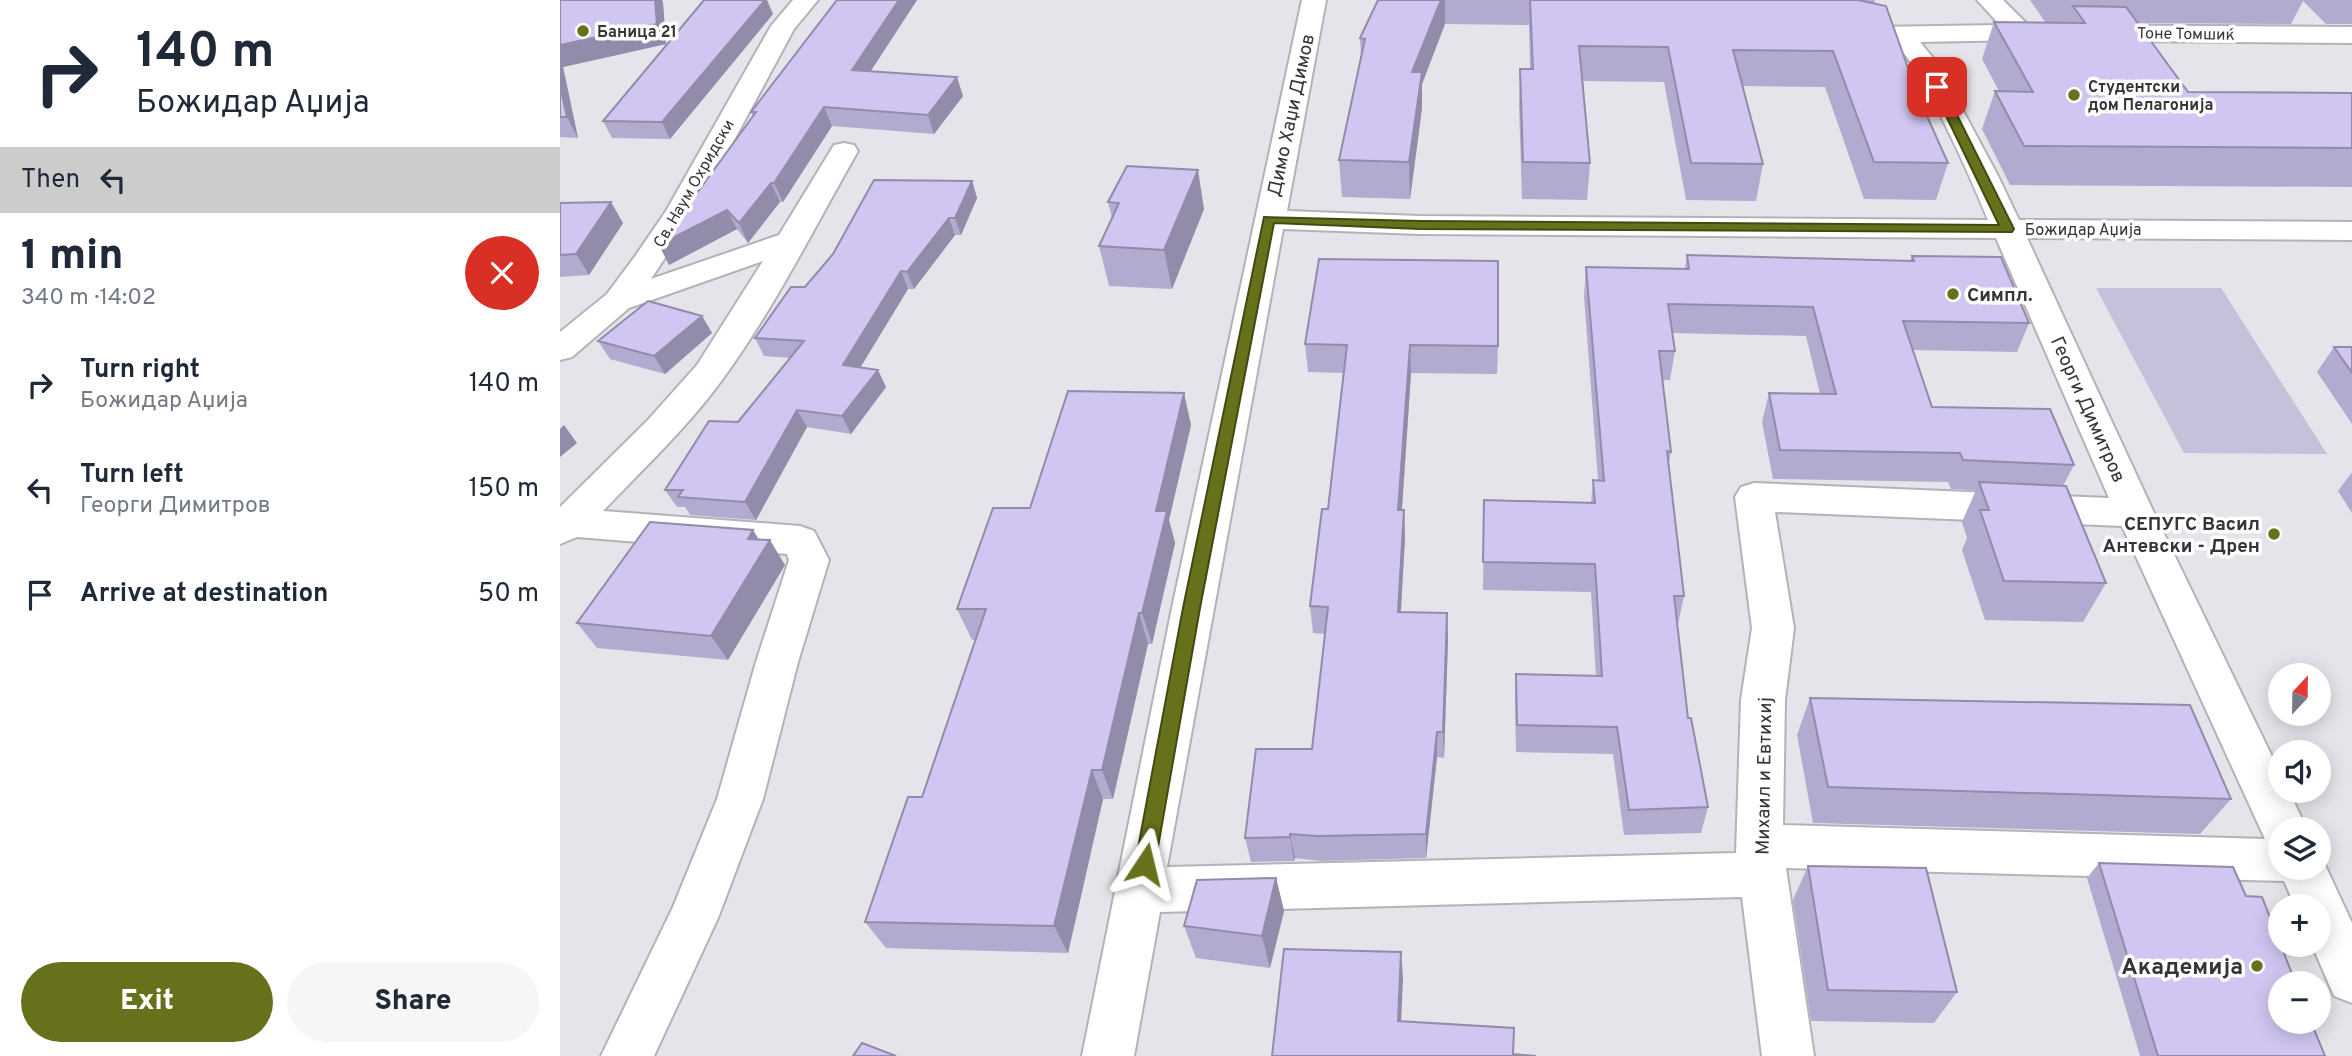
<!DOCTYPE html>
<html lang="en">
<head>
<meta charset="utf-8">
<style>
	body { margin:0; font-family:Overpass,sans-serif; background:#f6f6f7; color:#1f2937; height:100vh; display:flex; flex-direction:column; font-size:26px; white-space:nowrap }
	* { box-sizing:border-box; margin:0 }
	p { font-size:23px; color:#747a83 }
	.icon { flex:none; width:38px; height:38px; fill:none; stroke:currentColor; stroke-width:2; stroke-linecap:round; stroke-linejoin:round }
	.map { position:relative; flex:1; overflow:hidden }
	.side { display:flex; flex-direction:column; background:#fff; width:560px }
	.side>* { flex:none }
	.guide { background:#fff; color:#1f2937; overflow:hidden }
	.needle { width:46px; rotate:22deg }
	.buttons { position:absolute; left:1708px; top:663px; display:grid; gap:14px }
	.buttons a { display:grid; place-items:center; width:63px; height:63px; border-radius:50%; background:#fff; box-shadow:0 4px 18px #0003; font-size:35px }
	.pin { position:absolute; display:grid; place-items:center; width:60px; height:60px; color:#fff; margin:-30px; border-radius:14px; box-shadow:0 4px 10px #0006 }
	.me { position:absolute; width:77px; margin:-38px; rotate:10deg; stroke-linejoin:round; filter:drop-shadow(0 0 5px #0008) }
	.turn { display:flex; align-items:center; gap:24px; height:147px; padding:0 21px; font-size:32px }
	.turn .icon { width:91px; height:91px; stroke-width:2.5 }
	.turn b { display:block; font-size:49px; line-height:60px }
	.then { display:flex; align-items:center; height:66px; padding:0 21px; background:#0003; gap:14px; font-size:26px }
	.round { display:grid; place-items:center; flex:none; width:74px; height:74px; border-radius:37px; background:#f6f6f7 }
	.headline { display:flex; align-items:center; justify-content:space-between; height:119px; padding:0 21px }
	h1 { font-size:42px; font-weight:800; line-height:52px }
	.primary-button { display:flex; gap:14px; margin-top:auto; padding:14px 21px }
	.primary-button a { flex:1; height:80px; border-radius:42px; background:#67711b; color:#fff; font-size:28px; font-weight:800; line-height:80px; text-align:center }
	.primary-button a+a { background:#f6f6f7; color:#1f2937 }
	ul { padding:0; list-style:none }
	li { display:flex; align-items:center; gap:21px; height:105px; padding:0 21px }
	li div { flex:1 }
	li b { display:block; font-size:26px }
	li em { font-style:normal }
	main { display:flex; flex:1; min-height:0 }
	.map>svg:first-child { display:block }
	.green { fill:#c6c0da }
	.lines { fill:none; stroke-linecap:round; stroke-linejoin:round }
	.minor-casing { stroke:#b3b2b8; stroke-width:4 }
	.minor { fill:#fff; fill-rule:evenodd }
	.wall { fill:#b3aacf }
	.shaded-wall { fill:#928ba9 }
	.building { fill:#d0c6f1; stroke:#928ba9; stroke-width:2 }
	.route { fill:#67711b; stroke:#434912; stroke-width:2 }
	.poi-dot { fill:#67711b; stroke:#fff; stroke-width:2.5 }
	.labels { text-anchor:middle; stroke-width:7; stroke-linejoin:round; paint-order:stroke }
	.far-poi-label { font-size:16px; font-weight:bold; fill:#353436; stroke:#fff; text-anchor:start }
	.far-street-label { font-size:16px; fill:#353436; stroke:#fff }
	.street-label { font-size:19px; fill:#353436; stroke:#fff }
	.poi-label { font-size:19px; font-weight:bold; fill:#353436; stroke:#fff; text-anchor:start }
	.near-poi-label { font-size:23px; font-weight:bold; fill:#353436; stroke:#fff; text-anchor:end }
</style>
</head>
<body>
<main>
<section class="side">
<div class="guide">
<div class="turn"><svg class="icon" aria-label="right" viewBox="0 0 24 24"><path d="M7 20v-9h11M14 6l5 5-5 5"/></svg><div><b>140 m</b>Божидар Аџија</div></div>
<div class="then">Then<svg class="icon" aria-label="left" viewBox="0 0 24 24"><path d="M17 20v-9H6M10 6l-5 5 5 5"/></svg></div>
</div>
<div class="headline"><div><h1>1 min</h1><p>340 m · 14:02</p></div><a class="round" style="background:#d93025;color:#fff"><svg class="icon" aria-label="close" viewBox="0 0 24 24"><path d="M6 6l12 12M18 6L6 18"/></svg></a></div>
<ul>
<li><svg class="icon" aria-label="right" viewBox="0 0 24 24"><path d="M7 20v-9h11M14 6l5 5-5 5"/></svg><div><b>Turn right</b><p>Божидар Аџија</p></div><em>140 m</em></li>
<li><svg class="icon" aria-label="left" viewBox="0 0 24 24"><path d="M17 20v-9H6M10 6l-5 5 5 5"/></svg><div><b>Turn left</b><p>Георги Димитров</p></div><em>150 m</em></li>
<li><svg class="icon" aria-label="arrive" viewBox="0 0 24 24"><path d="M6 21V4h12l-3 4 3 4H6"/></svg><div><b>Arrive at destination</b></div><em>50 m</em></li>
</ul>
<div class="primary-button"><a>Exit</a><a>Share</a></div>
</section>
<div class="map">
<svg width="1792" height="1056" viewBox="0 0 1792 1056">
	<rect width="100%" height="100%" fill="#e5e4ea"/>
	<path class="green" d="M1536,288H1661L1767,454L1624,453Z"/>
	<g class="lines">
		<g class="minor-casing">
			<path id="minor" d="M233,0H258L234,29L136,211L91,279L219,235L274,145L284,143L294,145L298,151C254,228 214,309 162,380C127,428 83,469 43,511L240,526L254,531L269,560L238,662L203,799L158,918L94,1056H41L113,907L157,799L196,662L229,560L227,554L17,537L0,544V507L87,421L137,365L203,261L69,308L12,357L0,360V332L47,294L76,255L106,211L211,26Z
				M742,0H766L727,211L860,216L1428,220C1414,185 1359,59 1332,41C1328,39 1321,38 1316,37L1312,32L1316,27L1440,25L1417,0H1443L1468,25L1792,27V43L1461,40L1360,42L1378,64L1438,176L1459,220L1792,222V240L1467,238L1594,513L1720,773V791H1729L1747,830H1720V868H1759V852L1792,923V1003L1774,996L1752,945H1759V906H1735L1724,881L1226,868L1254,1056H1202L1182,897L600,912L574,1056H522L612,608ZM723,229L860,234L1436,238L1549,498L1194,483L1181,487L1175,497L1192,628L1181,700L1176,853L607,867ZM1215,512L1562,526L1705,839L1223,825L1225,700L1234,628Z"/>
		</g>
		<use href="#minor" class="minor"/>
	</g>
	<path class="wall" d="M0,0H102L103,3L106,44L3,67L18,138L0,137Z
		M277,0H357L310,72L403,96L374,134L272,126L223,202H220L188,243L177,229L109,265L193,116L191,112Z
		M818,0H1315L1314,3L1358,96L1388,163L1376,200L1304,199L1265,87L1183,86L1203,164L1196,201L1126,200L1104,82L1023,81L1030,163L1027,200L962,199L959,105L960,69H970L969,25L885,24L862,84V108L850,199L782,197L779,160L801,59L800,38Z
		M1470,0H1792V24H1766L1743,1L1731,24L1578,23L1628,92L1792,93V187L1450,185L1422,129L1435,91H1439L1422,59L1434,22L1486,23Z
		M213,14L110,139L52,138L43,121Z
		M412,181L417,198L401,235H395L354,289H348L300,367L326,387L291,434L247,427L196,520L130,515L125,507H117L105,490L178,422L231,358L204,356L195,338L245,287Z
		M548,202L644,209L612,289L549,286L539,246L552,218Z
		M0,203L63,223L29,275L0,277Z
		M1127,255L1350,261L1352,256L1469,323L1457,352L1353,350L1372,407L1514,465L1503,486L1546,583L1523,622L1425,620L1402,550L1407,538L1402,522L1416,490L1391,489L1388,482L1213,479L1202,422L1209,393L1260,394L1246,336L1112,333L1115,351L1110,380H1102L1111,452L1108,467L1124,596L1118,624H1117L1128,718L1148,807L1141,833L1064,835L1053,754L956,752L955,701L956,674L1036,676L1031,592L923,590L924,500L1031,503L1033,480H1038L1024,296L1026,267L1125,268Z
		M142,316L152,333L105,374L50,359L38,341Z
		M745,344L938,346L937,374L851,373L842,510H844L845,538L841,612L887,613L888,640L884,758L877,757L866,858L761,861L735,858L734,861L691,862L685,838L752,749L765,634L753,633L750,606L768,509L784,373L748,372Z
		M1774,347H1792V424L1757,372Z
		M631,425L609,520L615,543L592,644H588L553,799H543L508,953L326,948L305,922L362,797L415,640H412L397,609L470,508Z
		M1792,472V513L1778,491Z
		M193,530L199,540L225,565L168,660L37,648L17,623Z
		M1250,698L1671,799L1640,834L1253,823L1237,735Z
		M1539,863L1686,896L1765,1056H1580L1527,878Z
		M1248,866L1397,992L1374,1023L1251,1021L1233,900Z
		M716,878L724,911L710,968L636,958L624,926Z"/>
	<path class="shaded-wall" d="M95,0H102L103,3L106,44L3,67L18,138L7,117L0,85V45Z
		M205,0H207L213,14L110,139L102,122Z
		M339,0H357L299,89L292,70Z
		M881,0H885V24L862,84V108L850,199L849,162L852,72Z
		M397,77L403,96L374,134L368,115Z
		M264,107L272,126L223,202L214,183Z
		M638,170L644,209L612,289L604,250Z
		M412,181L417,198L401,235L395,218Z
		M211,183L220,202L188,243L179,223Z
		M51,202L63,223L29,275L16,254Z
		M167,210L177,229L109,265L99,245Z
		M389,218L395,235L354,289L347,272Z
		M341,271L348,289L291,383L283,365Z
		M142,316L152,333L105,374L94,356Z
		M850,345L851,373L840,537L838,510Z
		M318,370L326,387L291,434L282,416Z
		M624,393L631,425L609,520L615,543L592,644L582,613L596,511Z
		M237,410L247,427L196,520L185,502Z
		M4,425L17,443L0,457V429Z
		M844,510L845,538L839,639L838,612Z
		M193,530L204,549L210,540L225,565L168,660L151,636L188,539Z
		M579,613L588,644L553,799L542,770Z
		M887,613L888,640L884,758L883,732Z
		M877,732V757L866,858V834Z
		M532,770L543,799L508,953L494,926Z
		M730,834L735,858L734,861L730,837Z
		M716,878L724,911L710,968L702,936Z
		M841,952L843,979L840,1047L838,1021Z"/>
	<path class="building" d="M0,0H95L97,24L0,45Z
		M144,0H205L102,122L43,121Z
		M277,0H339L292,70L397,77L368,115L264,107L214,183H211L179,223L167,210L99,245L196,112H191Z
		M818,0H881L852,72H862L849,162L779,160L805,39L800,38Z
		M970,0H1298L1326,6L1358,96L1388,163L1314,162L1273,51L1173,50L1203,164L1131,163L1108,47L1019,46L1030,163L963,162L960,69H973Z
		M1513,6L1566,7L1628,92L1792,93V148L1464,146L1435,91L1473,92L1434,22L1525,23Z
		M0,85L7,117H0Z
		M567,166L638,170L604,250L539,246L559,203L548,202Z
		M314,180L412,181L395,218H389L347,272L341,271L283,365L318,370L282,416L237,410L185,502L118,497L123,490H105L149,421L178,422L244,341L195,338L231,287H245L273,254Z
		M51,202L16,254L0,255V203Z
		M1127,255L1354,261L1352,256L1441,257L1469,323L1343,321L1372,407L1490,409L1514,465L1403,460L1400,453L1220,450L1209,393L1276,394L1253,307L1108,304L1115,351H1099L1111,452L1107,451L1124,596H1114L1128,718H1131L1148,807L1069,810L1057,727L957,725L956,674L1042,676L1035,564L923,562L924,500L1035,503L1033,480L1044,481L1026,267L1129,269Z
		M759,259L938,261V346L850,345L838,510H844L838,612L887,613L883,732H877L866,834L757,836L730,834V837L685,838L696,749H752L768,607L750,606L762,509H768L787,345L745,344Z
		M88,301L142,316L94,356L38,341Z
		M1774,347H1792V373Z
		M508,391L624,393L596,511H607L582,613H579L542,770H532L494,926L305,922L348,797H362L426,609H397L433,508H470Z
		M1419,482L1506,486L1546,583L1444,581L1420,510H1429Z
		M90,522L193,530L188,539L210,540L151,636L17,623Z
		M1250,698L1630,705L1671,799L1268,787Z
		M1539,863L1673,867L1686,896L1702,897L1736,984H1720V1022H1751L1765,1056H1598Z
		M1248,866L1366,868L1397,992L1268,990Z
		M716,878L702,936L624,926L637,880Z
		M724,949L841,952L838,1021L954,1028L953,1054L976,1056H712Z
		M302,1043L336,1056H293Z"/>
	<path class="route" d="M1377,83L1383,87L1454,229L1452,232L860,229L714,223L640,608L595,864L592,870L585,873L578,870L575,864L623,608L704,217L860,221L1439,225L1372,87Z"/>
	<g class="poi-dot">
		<circle cx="23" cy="31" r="7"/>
		<circle cx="1514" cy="95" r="7"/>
		<circle cx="1393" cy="294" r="7"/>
		<circle cx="1714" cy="534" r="7"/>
		<circle cx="1697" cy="966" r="7"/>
	</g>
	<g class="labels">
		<g class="far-poi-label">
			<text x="37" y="37">Баница 21</text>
			<text x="1528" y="92">Студентски<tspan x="1528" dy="18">дом Пелагонија</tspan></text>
		</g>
		<g class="far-street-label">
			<text transform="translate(1626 33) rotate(1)" y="6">Тоне Томшиќ</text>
			<text transform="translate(133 183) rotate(-60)" y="6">Св. Наум Охридски</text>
			<text x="1523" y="235">Божидар Аџија</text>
		</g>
		<g class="street-label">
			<text transform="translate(730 115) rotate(-78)" y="7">Димо Хаџи Димов</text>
			<text transform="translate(1529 409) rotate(66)" y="7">Георги Димитров</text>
			<text transform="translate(1203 776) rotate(-89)" y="7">Михаил и Евтихиј</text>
		</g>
		<g class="poi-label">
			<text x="1407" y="301">Симпл.</text>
			<text x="1700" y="530" text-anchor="end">СЕПУГС Васил<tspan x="1700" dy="22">Антевски - Дрен</tspan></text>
		</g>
		<g class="near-poi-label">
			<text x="1683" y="974">Академија</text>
		</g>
	</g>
</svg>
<div class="buttons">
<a><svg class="needle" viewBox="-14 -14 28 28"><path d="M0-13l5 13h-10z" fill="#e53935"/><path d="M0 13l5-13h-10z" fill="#747a83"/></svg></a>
<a><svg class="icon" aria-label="sound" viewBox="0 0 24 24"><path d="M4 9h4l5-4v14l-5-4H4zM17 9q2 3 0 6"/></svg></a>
<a><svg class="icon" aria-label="layers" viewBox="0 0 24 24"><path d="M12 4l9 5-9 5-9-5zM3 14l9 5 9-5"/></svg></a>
<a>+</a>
<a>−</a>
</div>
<div class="pin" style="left:1377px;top:87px;background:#d93025"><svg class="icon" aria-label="arrive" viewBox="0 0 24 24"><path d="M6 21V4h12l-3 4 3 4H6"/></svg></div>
<svg class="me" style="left:585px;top:864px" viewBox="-20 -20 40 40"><path d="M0-17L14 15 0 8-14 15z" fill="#67711b" stroke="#fff" stroke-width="4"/></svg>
</div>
</main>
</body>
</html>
